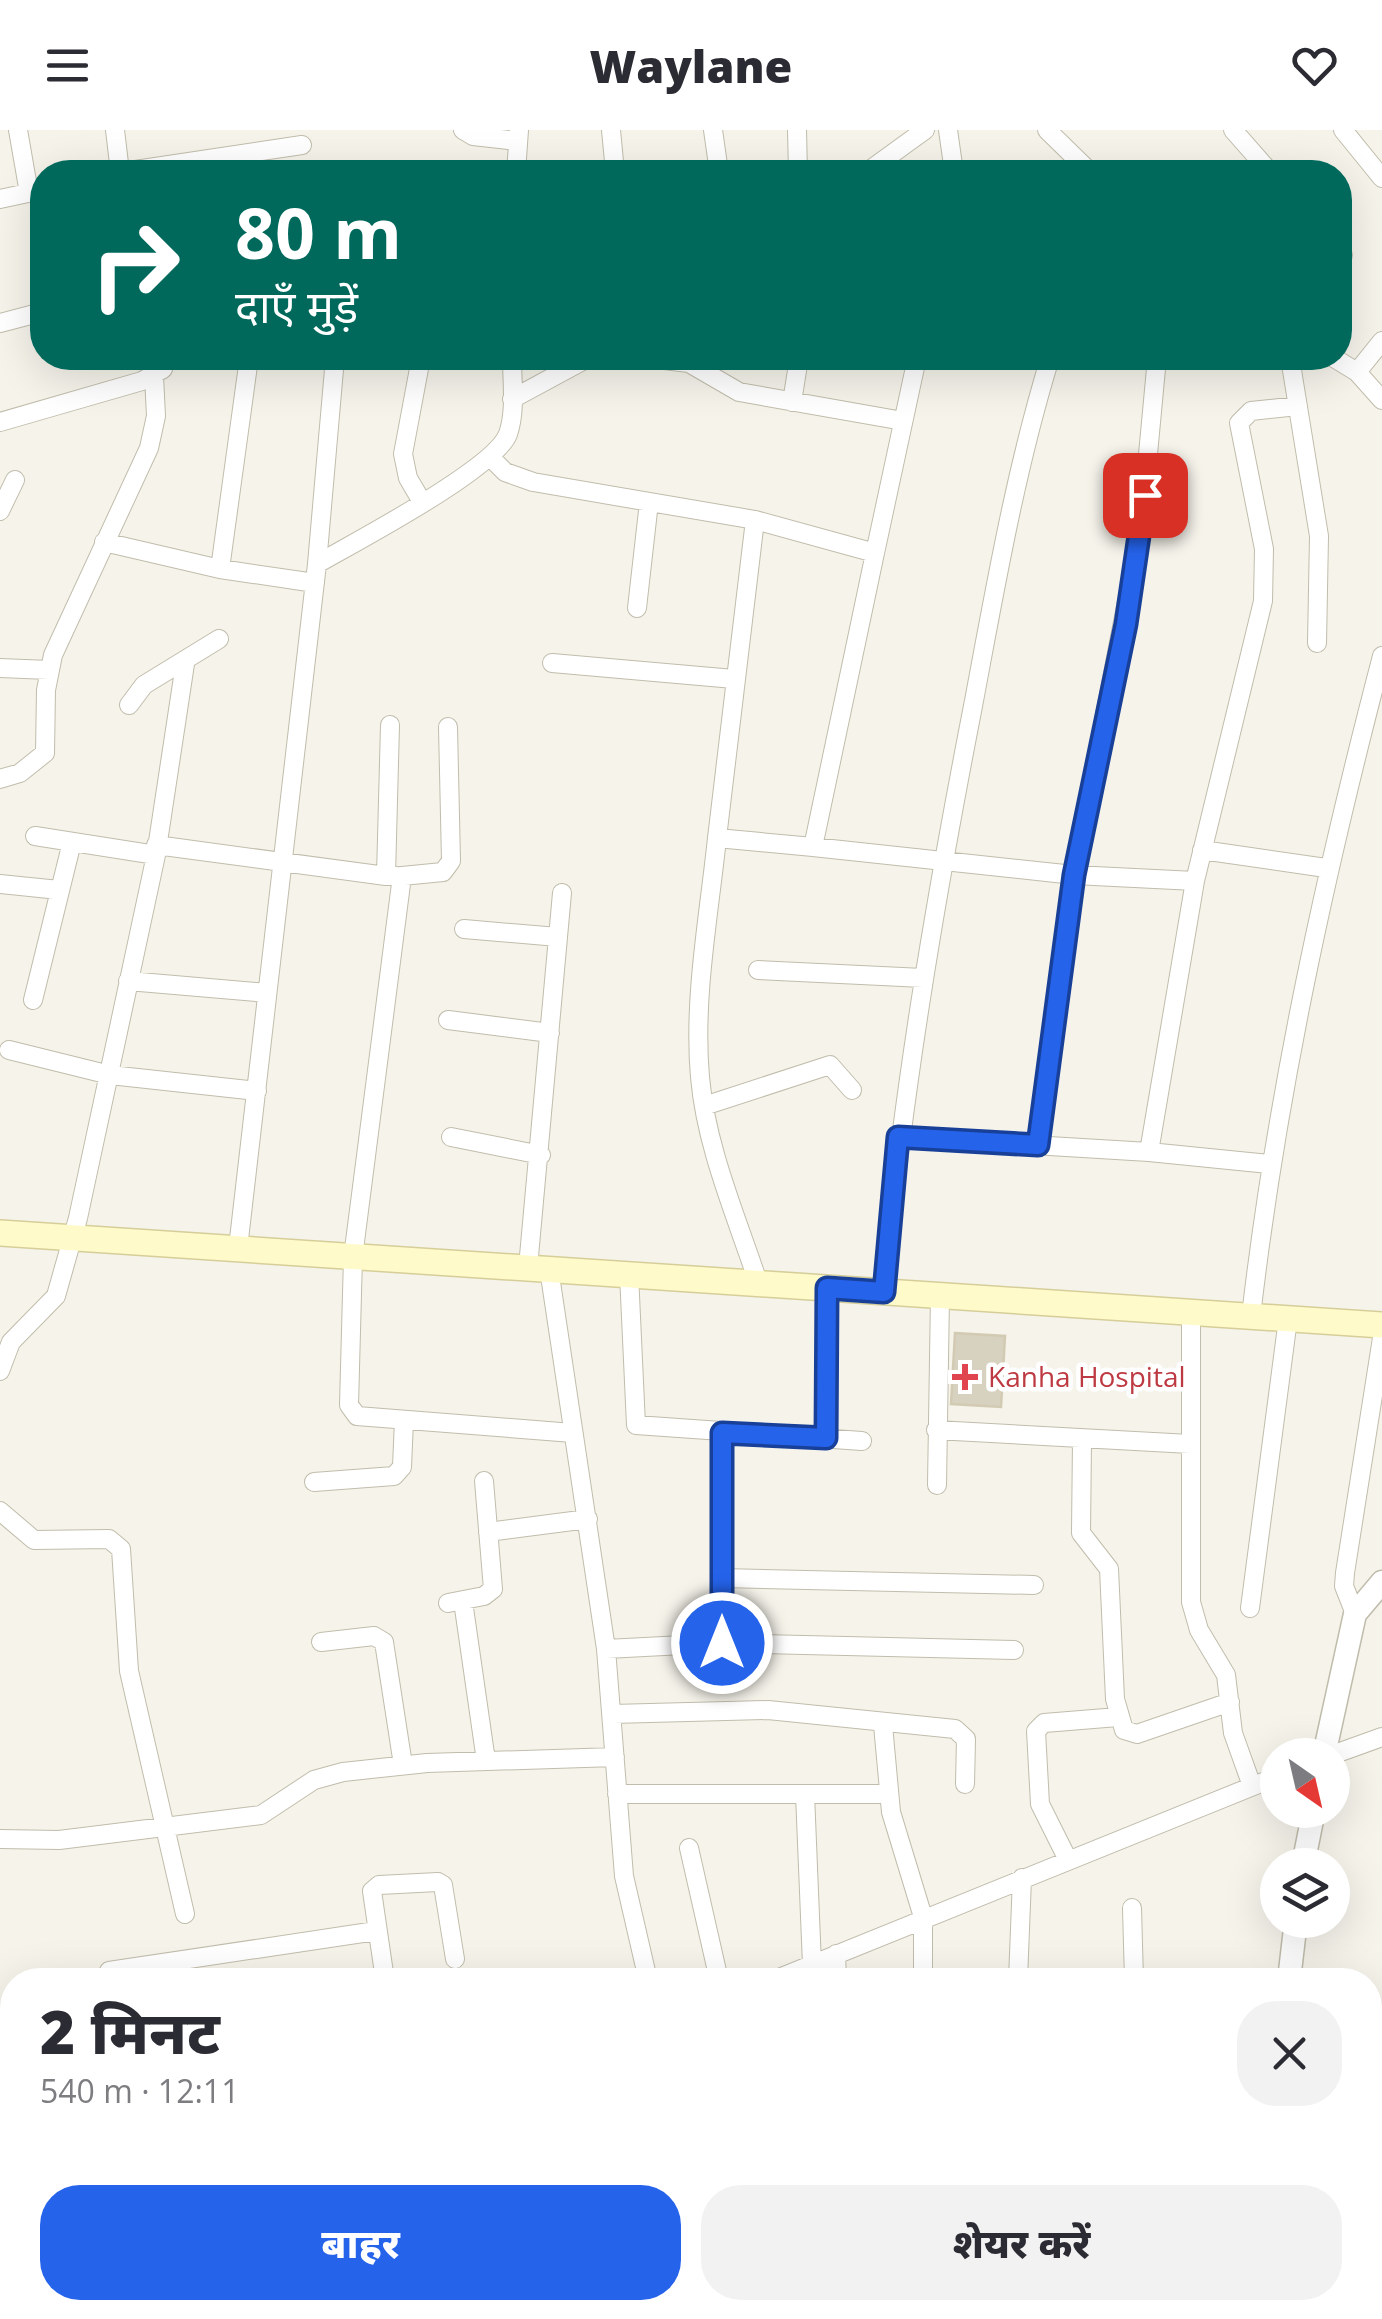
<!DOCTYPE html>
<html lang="hi">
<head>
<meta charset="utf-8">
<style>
	body { margin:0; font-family:"Open Sans","Noto Sans Devanagari",sans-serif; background:#f2f2f3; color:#2b2b33; height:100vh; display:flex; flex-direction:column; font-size:38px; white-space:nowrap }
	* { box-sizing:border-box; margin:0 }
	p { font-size:32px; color:#7c7c81 }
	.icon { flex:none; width:55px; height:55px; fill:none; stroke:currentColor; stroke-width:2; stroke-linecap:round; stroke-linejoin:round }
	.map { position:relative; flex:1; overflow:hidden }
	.side { position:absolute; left:0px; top:1838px; width:1382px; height:352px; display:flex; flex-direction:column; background:#fff; border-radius:40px 40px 0 0; box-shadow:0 10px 40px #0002 }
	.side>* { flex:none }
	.banner { position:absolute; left:30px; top:30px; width:1322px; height:210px; border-radius:40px; box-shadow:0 10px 40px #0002; background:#00695c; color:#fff; overflow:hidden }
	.needle { width:65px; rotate:146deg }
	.controls { position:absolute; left:1260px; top:1608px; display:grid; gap:20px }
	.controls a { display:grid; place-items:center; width:90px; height:90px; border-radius:50%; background:#fff; box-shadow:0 10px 40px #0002; font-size:50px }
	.pin { position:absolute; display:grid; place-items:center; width:85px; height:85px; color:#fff; margin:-42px; border-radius:20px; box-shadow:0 5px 15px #0006 }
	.me { position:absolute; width:110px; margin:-55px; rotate:0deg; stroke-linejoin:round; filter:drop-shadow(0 0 8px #0008) }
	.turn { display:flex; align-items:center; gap:35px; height:210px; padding:0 40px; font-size:45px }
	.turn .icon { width:130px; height:130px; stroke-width:2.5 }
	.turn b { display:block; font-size:70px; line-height:85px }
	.round { display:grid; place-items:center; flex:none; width:105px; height:105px; border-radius:40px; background:#f2f2f3 }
	.head { display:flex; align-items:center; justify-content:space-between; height:170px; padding:0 40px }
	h1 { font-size:60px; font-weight:800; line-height:75px }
	.action { display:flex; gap:20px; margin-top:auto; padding:20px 40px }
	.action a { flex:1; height:115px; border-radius:40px; background:#2563eb; color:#fff; font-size:40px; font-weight:800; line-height:115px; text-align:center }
	.action a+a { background:#f2f2f3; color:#2b2b33 }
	header { display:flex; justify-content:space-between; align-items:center; height:130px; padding:0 40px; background:#fff; font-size:45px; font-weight:800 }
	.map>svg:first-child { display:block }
	.building { fill:#d7d1bf; stroke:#d2cab2; stroke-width:2.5 }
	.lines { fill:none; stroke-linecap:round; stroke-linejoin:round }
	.minor-casing { stroke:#c1bdac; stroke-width:20 }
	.tertiary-casing { stroke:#c1bdac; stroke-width:25 }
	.secondary-casing { stroke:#d6ce99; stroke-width:28 }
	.minor { stroke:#fff; stroke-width:18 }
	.tertiary { stroke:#fff; stroke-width:22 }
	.secondary { stroke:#fffaca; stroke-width:25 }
	.route-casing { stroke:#184099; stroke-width:25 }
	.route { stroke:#2563eb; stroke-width:18 }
	.health-dot { fill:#e0444e; stroke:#fff; stroke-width:4 }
	.labels { text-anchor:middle; stroke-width:9; stroke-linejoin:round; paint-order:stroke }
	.health-label { font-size:28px; fill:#be3a42; stroke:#fff; text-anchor:start }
</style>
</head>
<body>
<header><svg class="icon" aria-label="menu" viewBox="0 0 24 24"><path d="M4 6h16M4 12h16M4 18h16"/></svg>Waylane<svg class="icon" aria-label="heart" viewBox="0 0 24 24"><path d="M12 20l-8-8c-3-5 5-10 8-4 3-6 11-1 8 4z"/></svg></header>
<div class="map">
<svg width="1382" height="2189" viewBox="0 0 1382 2189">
	<rect width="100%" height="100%" fill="#f5f3ea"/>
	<path class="building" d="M955,1203L1005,1206L1001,1277L951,1274Z"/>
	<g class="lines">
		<g class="minor-casing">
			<path id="minor" d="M18,0L29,63
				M115,0L120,42
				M463,0L473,6L518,11
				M611,0L615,42
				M713,0L719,42
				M797,0L798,42
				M948,0L954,42
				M1047,0L1090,42
				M1233,0L1270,42
				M1343,0L1382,48
				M122,42L302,15
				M516,42L519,0
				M867,42L925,0
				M0,69L42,60
				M1340,122L1343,125
				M0,193L42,182
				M421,228L403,324L408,348L422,372
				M648,228L689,233L739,262L903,291
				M1290,228L1319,406L1317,513
				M1334,228L1357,242L1382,270
				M1357,242L1382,211
				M512,269L588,228
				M792,272L799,228
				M0,292L142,251L163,239L166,228
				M490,327L505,342L533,352L755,390
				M0,381L15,350
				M104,412L220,439L315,453
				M875,423L917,228
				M317,434C355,412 495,339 508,304C516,281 512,252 512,228
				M220,439L249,228
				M637,478L649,372
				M552,533L734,549
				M0,538L49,540
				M129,575L144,555L219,509
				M390,595L386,746H397
				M448,597L451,731L443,742L402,746L353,1127L349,1275L357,1286L573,1303
				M0,649L20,643L45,623L46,560L53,525L149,318L156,286L154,246
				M35,706L156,725
				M717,708C709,786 693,868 700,947C706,1018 737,1088 759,1155
				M156,715L386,746
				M813,717L717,708L755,390L875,423L813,717L1074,745L1195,751
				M1202,720L1326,738
				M0,754L59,760
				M464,799L558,807
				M758,840L923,848
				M128,851L267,863
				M33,870L72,712
				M448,890L550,903
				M9,920L110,945L257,961
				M704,976L830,935L852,960
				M451,1007L541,1025
				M898,1007L1149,1022
				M1038,1015L1074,745L1141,399L1157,228
				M1269,1034L1149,1022L1195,751L1263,471L1264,419L1239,293L1251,281L1298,276
				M238,1118L317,434L335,228
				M528,1137L562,763
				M549,1139L606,1519L624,1746L648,1850
				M629,1144L636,1295L862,1311
				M884,1162C902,965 935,771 973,576C995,459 1015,342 1050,228
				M1191,1184V1472L1199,1500L1226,1545L1233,1603L1252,1656
				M1251,1186C1277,962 1325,744 1382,526
				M0,1241L11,1212L56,1166L78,1088L156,725L185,534
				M936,1300L1190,1314
				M826,1308L827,1158
				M1082,1311L1081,1403L1109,1439L1115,1569L1124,1600L1137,1604L1230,1572
				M314,1352L394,1346L402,1337L404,1290
				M937,1355L940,1166
				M0,1381L34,1410L109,1409L121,1419L129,1541L185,1784
				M488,1402L588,1389
				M722,1448L1034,1455
				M463,1471L486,1631
				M448,1473L484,1466L493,1459L484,1351
				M1250,1478L1288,1189
				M1355,1484L1344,1456L1345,1443L1382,1208
				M321,1512L374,1506L384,1512L403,1635
				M722,1513L723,1303
				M606,1519L722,1513L1014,1520
				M612,1584L768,1580L955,1599L966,1609L965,1654
				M883,1595L891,1682L923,1787V1850
				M1332,1625L1382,1607
				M617,1664H888
				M805,1664L812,1835
				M0,1709L59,1710L261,1685L314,1650L343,1642L427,1633L615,1627
				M689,1718L719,1850
				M1067,1728L1040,1674L1036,1601L1044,1593L1118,1587
				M1132,1778L1134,1850
				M836,1824L837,1850
				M109,1841L376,1801
				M385,1850L372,1761L379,1755L438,1752L443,1755L455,1829
				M774,1850L1278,1646
				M1018,1850L1022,1748
				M1370,1939L1382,1937
				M1370,2009L1382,2006
				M0,2018L12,2016
				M0,2165L12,2160
				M21,2178L22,2189
				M285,2178V2189
				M346,2178L349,2189
				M443,2178L446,2189
				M539,2178L543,2189
				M677,2178L682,2189
				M793,2178L797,2189
				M899,2178L903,2189
				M988,2178L990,2189
				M105,2189L135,2178
				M209,2189L210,2178"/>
		</g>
		<g class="tertiary-casing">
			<path id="tertiary" d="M1324,1625L1355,1484L1382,1452
				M1303,1735L1314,1680
				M1289,1850L1296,1790
				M1304,2178L1306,2189"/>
		</g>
		<g class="secondary-casing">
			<path id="secondary" d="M0,1103L1382,1195"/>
		</g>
		<use href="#minor" class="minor"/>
		<use href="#tertiary" class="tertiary"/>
		<use href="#secondary" class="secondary"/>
	</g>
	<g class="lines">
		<g class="route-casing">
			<path id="route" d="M722,1513V1303L826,1308L827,1158L884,1162L898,1007L1038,1015L1074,745L1126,494L1145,365"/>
		</g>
		<use href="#route" class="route"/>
	</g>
	<path class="health-dot" d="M960 1232h10v10h10v10h-10v10h-10v-10h-10v-10h10z"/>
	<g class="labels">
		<g class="health-label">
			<text x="988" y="1257">Kanha Hospital</text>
		</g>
	</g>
</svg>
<div class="controls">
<a><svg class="needle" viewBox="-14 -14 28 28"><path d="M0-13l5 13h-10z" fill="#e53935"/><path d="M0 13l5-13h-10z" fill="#7c7c81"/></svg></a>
<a><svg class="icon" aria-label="layers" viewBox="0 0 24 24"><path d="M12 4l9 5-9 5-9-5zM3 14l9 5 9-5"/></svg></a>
</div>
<div class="pin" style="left:1145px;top:365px;background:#d93025"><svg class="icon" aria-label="arrive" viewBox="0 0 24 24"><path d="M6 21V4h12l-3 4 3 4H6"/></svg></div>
<svg class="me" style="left:722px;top:1513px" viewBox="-20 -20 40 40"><circle r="17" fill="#2563eb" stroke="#fff" stroke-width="3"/><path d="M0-11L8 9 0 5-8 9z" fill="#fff"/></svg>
<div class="banner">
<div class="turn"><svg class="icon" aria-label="right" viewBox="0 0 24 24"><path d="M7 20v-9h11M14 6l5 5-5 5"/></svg><div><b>80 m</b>दाएँ मुड़ें</div></div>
</div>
<section class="side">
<div class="head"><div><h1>2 मिनट</h1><p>540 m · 12:11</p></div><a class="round"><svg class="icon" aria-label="close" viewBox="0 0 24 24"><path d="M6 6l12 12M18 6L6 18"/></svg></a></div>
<div class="action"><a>बाहर</a><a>शेयर करें</a></div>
</section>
</div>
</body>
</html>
